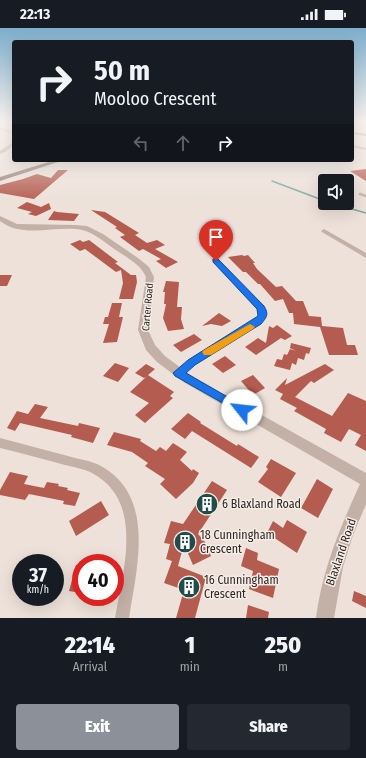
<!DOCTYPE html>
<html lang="en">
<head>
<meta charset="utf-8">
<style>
	body { margin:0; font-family:"Fira Sans Condensed",sans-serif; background:#242831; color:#f1f3f6; height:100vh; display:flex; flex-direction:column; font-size:15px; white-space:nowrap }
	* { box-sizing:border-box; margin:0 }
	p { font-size:13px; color:#9ea1a6 }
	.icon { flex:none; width:22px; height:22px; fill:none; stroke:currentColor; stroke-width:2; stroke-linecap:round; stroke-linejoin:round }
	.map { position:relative; height:590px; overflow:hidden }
	.panel { display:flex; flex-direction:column; background:#171b24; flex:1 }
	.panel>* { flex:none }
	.banner { position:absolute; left:12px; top:12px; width:342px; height:122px; border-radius:4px; box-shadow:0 4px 16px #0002; background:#171b24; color:#f1f3f6; overflow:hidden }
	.buttons { position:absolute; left:318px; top:146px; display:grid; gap:8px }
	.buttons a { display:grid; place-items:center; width:36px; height:36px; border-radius:4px; background:#171b24; box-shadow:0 4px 16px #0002; font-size:20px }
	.speed { position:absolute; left:12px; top:526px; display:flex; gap:8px; font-size:20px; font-weight:700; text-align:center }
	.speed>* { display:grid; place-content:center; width:52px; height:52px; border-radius:50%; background:#171b24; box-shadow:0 4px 16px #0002; line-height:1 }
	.speed small { font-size:10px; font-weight:400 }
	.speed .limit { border:6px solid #d22; background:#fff; color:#111 }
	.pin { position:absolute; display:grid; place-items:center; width:34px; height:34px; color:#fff; margin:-41px -17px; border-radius:50% 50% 50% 0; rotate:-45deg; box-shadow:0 0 4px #0007 }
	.pin .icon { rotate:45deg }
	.me { position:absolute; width:44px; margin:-22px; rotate:299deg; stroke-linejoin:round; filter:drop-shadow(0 0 3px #0008) }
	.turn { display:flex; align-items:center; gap:14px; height:84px; padding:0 16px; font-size:18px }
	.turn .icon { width:52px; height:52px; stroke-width:2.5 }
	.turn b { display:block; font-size:28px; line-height:34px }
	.lanes { display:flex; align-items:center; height:38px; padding:0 16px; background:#0003; justify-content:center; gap:20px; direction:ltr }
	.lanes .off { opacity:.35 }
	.eta { display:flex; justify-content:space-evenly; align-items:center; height:68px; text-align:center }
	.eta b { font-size:24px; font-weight:800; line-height:28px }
	.button { display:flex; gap:8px; margin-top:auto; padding:8px 16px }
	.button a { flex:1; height:46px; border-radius:4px; background:#8c9099; color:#fff; font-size:16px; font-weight:800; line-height:46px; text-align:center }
	.button a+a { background:#242831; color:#f1f3f6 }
	.status { display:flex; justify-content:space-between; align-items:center; height:28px; padding:0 20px; background:#171b24; direction:ltr }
	.status svg { height:11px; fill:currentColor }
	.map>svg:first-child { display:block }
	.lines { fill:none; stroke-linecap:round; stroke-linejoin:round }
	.stream { stroke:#7ca6a2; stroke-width:1.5 }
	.building { fill:#b45c50 }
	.service-far1 { stroke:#c3b1a7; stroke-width:2 }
	.service { stroke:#c3b1a7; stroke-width:2.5 }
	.minor { fill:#c3b1a7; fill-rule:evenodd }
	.tertiary { fill:#c3b1a7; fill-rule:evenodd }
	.secondary { fill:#968079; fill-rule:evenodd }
	.route { fill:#1a73e8; stroke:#114b97 }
	.slow { fill:#f59e0b }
	.labels { text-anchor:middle; stroke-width:3; stroke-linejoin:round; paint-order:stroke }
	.street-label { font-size:10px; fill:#312826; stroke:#f5ece5 }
	.near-poi-label { font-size:12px; fill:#312826; stroke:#f5ece5; text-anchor:start }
	.near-street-label { font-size:12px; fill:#312826; stroke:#f5ece5 }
</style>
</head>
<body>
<div class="status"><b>22:13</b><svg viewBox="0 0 49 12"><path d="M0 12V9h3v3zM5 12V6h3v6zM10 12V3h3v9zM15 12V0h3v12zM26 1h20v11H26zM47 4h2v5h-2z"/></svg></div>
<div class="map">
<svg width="366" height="590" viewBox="0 0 366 590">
	<rect width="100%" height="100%" fill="#ede1d9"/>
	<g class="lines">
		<path class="stream" d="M272,153L325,173
			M331,175L366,185"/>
	</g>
	<path class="building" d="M366,141V153L350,143Z
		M58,142H68L34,171L0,165V157L23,151L37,146L51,150Z
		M27,174L41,179L49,175L51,181L36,188L28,186L32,184L17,180Z
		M91,182L105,184L139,205L135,207L147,215L157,212L165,217L155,221L178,234L166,240L156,233L161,231L143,221L139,223L120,209L125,207L115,200L117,199Z
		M54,183L57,184L79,186L74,193L48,192Z
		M80,212L83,214L89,212L118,234L115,235L131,247H136L137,254L133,271H119L123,255L121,242L116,244L85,221L80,223L70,216Z
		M242,227L244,228L248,227L255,235H253L257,241L276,259L282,258L296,273H303L309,288L321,289L322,298L343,300L347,317H355L358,327H329L320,299L294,296L293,285H289L283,271L275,273L260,256H258L246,244H243L228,229Z
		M0,247H12L7,258H0Z
		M166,253L179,254L177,279H182L181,291L184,301L168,303L163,290L166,276H164L165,264H163Z
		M112,275H122L119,289H123L117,314L103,315L109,296H103L105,289H108Z
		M219,285L231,293L222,298L211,296L202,298Z
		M277,297L292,308L285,312L281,310L256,327L245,319L258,310L266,315L269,298L273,300Z
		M194,306L202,312L181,324L173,317Z
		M291,315L311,320L309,326L306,325L304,332L298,330L296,337L292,335L290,342L274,338L277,331L282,332L284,326L287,327L290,321L296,323L290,320Z
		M225,328L236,337L223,345L212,336Z
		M115,335L129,340L118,354L103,348Z
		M146,336L155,341L148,347L174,364L170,368L173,370L145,395L135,387L149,375L130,364L146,349L144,350L135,345Z
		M325,336L334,342L314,355L311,353L295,369L332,388L348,365L366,373V423L355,417L361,407L349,401L341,414L324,405L326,401L294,383L297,380L280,371L283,366L275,362L287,350L285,357Z
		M253,347L265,360L253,367L241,353Z
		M35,376L48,379L40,390L78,398L79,395L100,400L93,415L71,409L72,407L20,395L15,403L7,400L17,383L28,386Z
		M188,385L201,394L200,395L237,418L238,416L259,429L251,440L192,403L185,411L171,401Z
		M114,404L141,411L140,413L156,423L160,419L166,423L173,415L187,424L180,432L192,443L193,441L199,445L193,455L176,471L160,456L165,451L145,438L148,435L132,424L107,417Z
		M271,431L296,445L281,469L258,454L268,441L266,439Z
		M10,444L28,448L24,456L44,460L47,454L59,456L58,458L68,460L67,462L80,465L75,478L63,476L64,473L29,466L25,472L0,467V462Z
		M317,451L333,461L318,490L301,480Z
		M212,453L227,462L198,506L205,514L211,528L193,537L184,516L178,538L206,549L195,590H176L184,562L164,555L172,533L166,531L170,516L164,515L171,493L183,496Z
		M101,473L109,487L76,508L69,493Z
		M287,492L307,504L297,525L267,505L273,493L283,500Z
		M246,520L258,525L257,532L279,541L273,570L249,561L253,543L241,538Z
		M76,537L81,538V565L69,563Z
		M354,563L366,568V580L352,573Z
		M248,577L269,584L268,590H246Z"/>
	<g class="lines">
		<path class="service-far1" d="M352,118L366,121"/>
		<path class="service" d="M360,166L366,168"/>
		<path class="minor" d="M0,100L14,104V106L0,102Z
			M13,114H14V117L5,124L0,126V123Z
			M324,201L366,225V230L322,204L321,203Z
			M216,231L218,232L264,278C268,285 266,290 261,296L195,336L182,347H176L174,345L176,343L189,332L255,292L259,287L258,281L214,234L213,233Z
			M0,410C23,416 45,422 68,428C77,431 88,432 97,436C157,465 137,539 129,590H115C123,543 145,473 92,445C84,441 73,439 65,437C43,431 22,425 0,420Z"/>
		<path class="tertiary" d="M0,188L17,196L75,197L87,198L103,206L138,230L149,239L154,249L148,302L155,317L165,328L193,349L366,445V476L353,507L343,539L334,590H316C322,542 340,500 360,456L185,355L157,334L146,322L138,302L146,249C141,237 129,231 119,224C107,217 96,205 82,202C56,197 23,211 0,193Z"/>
		<path class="secondary" d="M352,104L366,106V108L352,106Z
			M55,132H64L0,153V149Z"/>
	</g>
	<linearGradient id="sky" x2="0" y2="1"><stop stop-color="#7daecc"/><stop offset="0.53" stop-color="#f7f2ee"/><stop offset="1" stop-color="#f7f2ee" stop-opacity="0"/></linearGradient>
	<rect width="366" height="176" fill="url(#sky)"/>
	<path class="route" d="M213,231H218L264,278C269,286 267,289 261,296L195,337L186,345L245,379L247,382L245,385L242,386L175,348L173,345L188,332L258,288L257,281L213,234Z"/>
	<path class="slow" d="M250,296L255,299L253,301L211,327H204L202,324L204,322Z"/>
	<defs>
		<g id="building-disc" transform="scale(1.15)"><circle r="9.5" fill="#224c4a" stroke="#f5ece5"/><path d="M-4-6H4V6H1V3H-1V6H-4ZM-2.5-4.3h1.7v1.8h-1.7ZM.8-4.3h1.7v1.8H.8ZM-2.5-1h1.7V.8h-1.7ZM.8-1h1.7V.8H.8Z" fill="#fff"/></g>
	</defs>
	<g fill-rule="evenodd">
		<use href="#building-disc" x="207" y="476"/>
		<use href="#building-disc" x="185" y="514"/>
		<use href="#building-disc" x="189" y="559"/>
	</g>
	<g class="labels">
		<g class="street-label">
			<text transform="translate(147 279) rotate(-85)" y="4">Carter Road</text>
		</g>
		<g class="near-poi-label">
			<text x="222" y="480">6 Blaxland Road</text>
			<text x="200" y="511">18 Cunningham<tspan x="200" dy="14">Crescent</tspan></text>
			<text x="204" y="556">16 Cunningham<tspan x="204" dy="14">Crescent</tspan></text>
		</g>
		<g class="near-street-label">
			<text transform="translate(341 524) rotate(-71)" y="4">Blaxland Road</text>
		</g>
	</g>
</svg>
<div class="buttons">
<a><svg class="icon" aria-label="sound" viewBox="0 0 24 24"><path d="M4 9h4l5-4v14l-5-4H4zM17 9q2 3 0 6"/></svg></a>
</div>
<div class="speed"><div>37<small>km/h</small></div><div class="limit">40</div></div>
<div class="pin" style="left:216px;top:233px;background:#d93025"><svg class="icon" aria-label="arrive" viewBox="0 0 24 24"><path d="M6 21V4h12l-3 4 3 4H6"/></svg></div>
<svg class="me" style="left:242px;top:382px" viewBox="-20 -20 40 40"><circle r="19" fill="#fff"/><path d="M0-13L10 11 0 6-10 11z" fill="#1a73e8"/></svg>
<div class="banner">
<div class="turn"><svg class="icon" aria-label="right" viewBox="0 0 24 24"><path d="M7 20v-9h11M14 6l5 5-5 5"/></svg><div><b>50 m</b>Mooloo Crescent</div></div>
<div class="lanes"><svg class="icon off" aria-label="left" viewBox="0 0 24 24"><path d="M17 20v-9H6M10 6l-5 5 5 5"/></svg><svg class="icon off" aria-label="ahead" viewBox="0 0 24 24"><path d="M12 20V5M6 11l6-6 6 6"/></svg><svg class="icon" aria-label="right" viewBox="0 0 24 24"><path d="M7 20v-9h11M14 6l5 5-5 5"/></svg></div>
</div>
</div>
<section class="panel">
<div class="eta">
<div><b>22:14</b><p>Arrival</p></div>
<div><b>1</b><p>min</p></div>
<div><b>250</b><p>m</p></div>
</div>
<div class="button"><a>Exit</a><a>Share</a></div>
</section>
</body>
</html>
